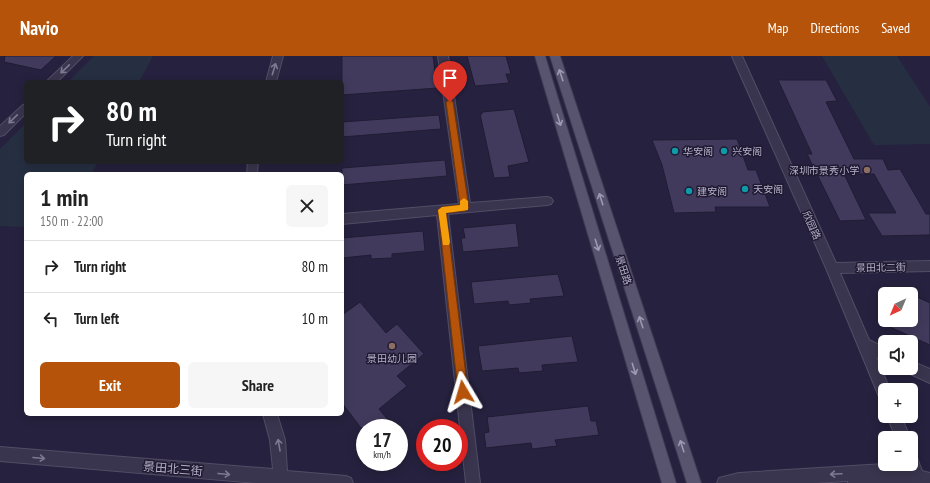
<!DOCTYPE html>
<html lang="en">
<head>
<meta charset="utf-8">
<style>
	body { margin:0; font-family:"PT Sans Narrow","Noto Sans SC",sans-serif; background:#f6f6f6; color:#222; height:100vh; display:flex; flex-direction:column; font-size:15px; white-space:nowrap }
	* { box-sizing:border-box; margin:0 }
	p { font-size:13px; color:#767676 }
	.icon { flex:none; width:22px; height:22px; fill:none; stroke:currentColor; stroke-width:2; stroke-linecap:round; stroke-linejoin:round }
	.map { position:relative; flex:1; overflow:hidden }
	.panel { position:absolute; left:24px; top:116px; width:320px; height:244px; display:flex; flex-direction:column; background:#fff; border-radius:6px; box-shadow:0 2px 10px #0003 }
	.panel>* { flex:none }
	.banner { position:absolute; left:24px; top:24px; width:320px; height:84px; border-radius:6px; box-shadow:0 2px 10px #0003; background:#202124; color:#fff; overflow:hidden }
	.needle { width:26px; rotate:224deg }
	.fabs { position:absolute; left:878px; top:231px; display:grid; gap:8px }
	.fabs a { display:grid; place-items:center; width:40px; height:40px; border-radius:6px; background:#fff; box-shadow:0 2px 10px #0003; font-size:20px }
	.speed { position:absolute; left:356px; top:363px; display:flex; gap:8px; font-size:20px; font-weight:700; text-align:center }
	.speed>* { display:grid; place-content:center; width:52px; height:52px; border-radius:50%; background:#fff; box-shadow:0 2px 10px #0003; line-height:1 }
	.speed small { font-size:10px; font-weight:400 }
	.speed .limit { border:6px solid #d22; background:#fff; color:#111 }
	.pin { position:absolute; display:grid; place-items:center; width:34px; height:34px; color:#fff; margin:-41px -17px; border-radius:50% 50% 50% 0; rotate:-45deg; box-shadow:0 0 4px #0007 }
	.pin .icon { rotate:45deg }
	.me { position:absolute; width:44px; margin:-22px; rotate:353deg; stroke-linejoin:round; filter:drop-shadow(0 0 3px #0008) }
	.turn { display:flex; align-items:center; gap:14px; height:84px; padding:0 16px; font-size:18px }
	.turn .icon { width:52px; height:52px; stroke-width:2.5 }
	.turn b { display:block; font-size:28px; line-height:34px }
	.round { display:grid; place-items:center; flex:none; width:42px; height:42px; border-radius:6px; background:#f6f6f6 }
	.overview { display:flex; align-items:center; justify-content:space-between; height:68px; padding:0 16px }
	h1 { font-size:24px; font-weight:700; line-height:30px }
	.cta { display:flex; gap:8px; margin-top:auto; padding:8px 16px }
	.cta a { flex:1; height:46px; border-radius:6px; background:#b45309; color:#fff; font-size:16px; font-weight:700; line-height:46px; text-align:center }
	.cta a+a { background:#f6f6f6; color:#222 }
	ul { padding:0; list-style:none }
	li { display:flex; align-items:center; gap:12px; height:52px; padding:0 16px; border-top:1px solid #e0e0e0 }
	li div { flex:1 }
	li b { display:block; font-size:15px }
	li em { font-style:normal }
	header { display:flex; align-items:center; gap:24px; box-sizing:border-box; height:56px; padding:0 20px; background:#b45309; color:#fff }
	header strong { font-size:19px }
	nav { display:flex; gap:22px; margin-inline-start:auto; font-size:14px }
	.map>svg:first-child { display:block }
	.green { fill:#262f42 }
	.building { fill:#413a5c; stroke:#211c34 }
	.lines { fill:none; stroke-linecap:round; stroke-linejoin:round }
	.minor-casing { stroke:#524d65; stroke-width:2 }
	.major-casing { stroke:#403b53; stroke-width:2 }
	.minor { fill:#3a354e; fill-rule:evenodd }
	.major { fill:#58536e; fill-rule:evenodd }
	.oneway { stroke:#7e7992 }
	.oneway2 { stroke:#9e99b2 }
	.route { fill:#b45309; stroke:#753606 }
	.slow { fill:#f59e0b }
	.culture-dot { fill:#0f9aa8; stroke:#1f1a32; stroke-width:1.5 }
	.education-dot { fill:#8d6e63; stroke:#1f1a32; stroke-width:1.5 }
	.labels { text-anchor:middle; stroke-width:3; stroke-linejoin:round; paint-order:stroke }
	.poi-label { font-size:10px; fill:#b6b0c9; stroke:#1f1a32; text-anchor:start }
	.street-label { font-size:10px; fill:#b6b0c9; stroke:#1f1a32 }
	.near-street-label { font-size:12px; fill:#b6b0c9; stroke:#1f1a32 }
</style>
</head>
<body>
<header>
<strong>Navio</strong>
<nav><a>Map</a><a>Directions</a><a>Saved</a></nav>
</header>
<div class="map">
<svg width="930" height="427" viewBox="0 0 930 427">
	<rect width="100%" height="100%" fill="#26213e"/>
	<path class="green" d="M94,0H153L139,26H68Z
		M822,0H897L930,51V88L874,89Z
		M26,67V106H98L91,118H26V171L0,170V93Z"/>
	<path class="building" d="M5,0H56L41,14L4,6Z
		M342,0H433L437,32L342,39Z
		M467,0H506L511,18H506L509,27L475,30Z
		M778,24H826L837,45L826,46L854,103H883L888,114L900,113L926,158H930V179L882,180L868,157H896L874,118H844L866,164L840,165L807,98H812Z
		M514,53L529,106L508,110L510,121L494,122L480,58H482V56Z
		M439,59L441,73L342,81V66Z
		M737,83L748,114H756L770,151H715L716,156L674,157L662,109L652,84Z
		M445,104L447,120L342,129V112Z
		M516,167L519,191L463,196L461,182H465L463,172Z
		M423,175L425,195L392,198V202L371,203V199L342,202V182Z
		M558,218L564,240L530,243L531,247L509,249L508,245L474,248L471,226Z
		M911,238L930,247V289L890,271L892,264H911Z
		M360,246L386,277L397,268L424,298L397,320L407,330L379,353L388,364L379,372H361L342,347V259Z
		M572,280L578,306L542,309L543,315L519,317L518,312L482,315L478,290Z
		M588,350L591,365H596L599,379L555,384L557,390L532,393L531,387L486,392L484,377L489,376L487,361Z"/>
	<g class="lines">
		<g class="minor-casing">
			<path id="minor" d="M73,0H83L57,26H46Z
				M273,0H283L276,26H266Z
				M438,0H448L470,147L547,141L551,142L553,145L551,148L547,149L448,158L480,427H466L437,159L342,168V158L459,148Z
				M732,0H742L836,207L930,205V215L840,217L869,284L885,292V305L876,301L890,334H885V345L880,343L826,212Z
				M26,48V57L4,79L0,80V70L23,49Z
				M248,106H258L257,118H247Z
				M911,305L930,313V327L906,316L905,312H911Z
				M263,358H277L285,384L287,415L346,420L351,422L353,427H257L0,405V391L273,413L270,384Z
				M887,360H901L910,382H896Z
				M911,397L916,399L922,415L930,417V427H848V425L814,427H717L719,422L739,417L885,408L906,411L905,408H911Z"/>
		</g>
		<g class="major-casing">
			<path id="major" d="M535,0H545L676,427H662Z
				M550,0H560L701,427H687Z"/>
		</g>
		<use href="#minor" class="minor"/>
		<use href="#major" class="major"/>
	</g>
	<defs><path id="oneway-shaft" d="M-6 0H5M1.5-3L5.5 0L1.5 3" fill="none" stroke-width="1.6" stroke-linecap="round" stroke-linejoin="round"/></defs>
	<g class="oneway">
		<use href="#oneway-shaft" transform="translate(65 13) rotate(136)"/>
		<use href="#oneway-shaft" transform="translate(274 13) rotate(-73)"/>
		<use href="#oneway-shaft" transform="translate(13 63) rotate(136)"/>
		<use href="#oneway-shaft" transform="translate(279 389) rotate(-100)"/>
		<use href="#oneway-shaft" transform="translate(39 402) rotate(5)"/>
		<use href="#oneway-shaft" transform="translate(224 418) rotate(5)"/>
		<use href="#oneway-shaft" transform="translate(836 418) rotate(177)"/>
	</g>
	<g class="oneway2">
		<use href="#oneway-shaft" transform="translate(561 19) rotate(-108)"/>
		<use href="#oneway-shaft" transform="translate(559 64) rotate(73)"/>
		<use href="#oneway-shaft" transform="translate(601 143) rotate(-108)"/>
		<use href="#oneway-shaft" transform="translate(597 189) rotate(73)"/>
		<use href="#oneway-shaft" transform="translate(641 266) rotate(-108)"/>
		<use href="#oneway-shaft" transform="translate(634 313) rotate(73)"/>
		<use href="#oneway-shaft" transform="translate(682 390) rotate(-108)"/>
	</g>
	<path class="route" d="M450,43L453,46L469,152L465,155L446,157L468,336L467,340L463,341L459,340L458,336L438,154L442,151L460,149L446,46Z"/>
	<path class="slow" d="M464,142L468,145V154L446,157L450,186L449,189H443L438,154L442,151L460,149V145Z"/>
	<g class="culture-dot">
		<circle cx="675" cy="95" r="4"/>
		<circle cx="724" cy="95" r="4"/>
		<circle cx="745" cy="133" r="4"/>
		<circle cx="689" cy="135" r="4"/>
	</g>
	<g class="education-dot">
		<circle cx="867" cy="114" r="4"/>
		<circle cx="392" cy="290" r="4"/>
	</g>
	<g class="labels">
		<g class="poi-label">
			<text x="683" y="99">华安阁</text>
			<text x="732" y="99">兴安阁</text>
			<text x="859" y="118" text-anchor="end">深圳市景秀小学</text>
			<text x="753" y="137">天安阁</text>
			<text x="697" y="139">建安阁</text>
			<text x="392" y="306" text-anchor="middle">景田幼儿园</text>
		</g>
		<g class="street-label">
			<text transform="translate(812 169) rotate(66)" y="4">欣园路</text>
			<text transform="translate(881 211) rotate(-1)" y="4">景田北二街</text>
			<text transform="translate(624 214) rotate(72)" y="4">景田路</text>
		</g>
		<g class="near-street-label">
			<text transform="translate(173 413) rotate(5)" y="4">景田北三街</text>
		</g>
	</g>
</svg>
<div class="fabs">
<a><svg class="needle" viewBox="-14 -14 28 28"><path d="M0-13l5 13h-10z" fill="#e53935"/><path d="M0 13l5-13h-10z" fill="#767676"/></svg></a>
<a><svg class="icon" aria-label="sound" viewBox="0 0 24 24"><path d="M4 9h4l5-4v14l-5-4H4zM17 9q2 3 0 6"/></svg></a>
<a>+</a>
<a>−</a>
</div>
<div class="speed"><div>17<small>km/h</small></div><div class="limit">20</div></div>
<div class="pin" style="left:450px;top:46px;background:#d93025"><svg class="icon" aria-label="arrive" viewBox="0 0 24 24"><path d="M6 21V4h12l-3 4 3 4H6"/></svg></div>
<svg class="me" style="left:463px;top:336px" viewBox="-20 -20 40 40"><path d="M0-17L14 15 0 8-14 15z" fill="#b45309" stroke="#fff" stroke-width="4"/></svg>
<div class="banner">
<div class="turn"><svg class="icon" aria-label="right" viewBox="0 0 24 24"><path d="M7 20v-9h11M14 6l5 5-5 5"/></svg><div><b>80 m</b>Turn right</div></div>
</div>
<section class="panel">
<div class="overview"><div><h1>1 min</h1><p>150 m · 22:00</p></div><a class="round"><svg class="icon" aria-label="close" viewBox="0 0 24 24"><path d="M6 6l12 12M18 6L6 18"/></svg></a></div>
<ul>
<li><svg class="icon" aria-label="right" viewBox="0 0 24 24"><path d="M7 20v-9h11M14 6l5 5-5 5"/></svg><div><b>Turn right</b></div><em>80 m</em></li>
<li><svg class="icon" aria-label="left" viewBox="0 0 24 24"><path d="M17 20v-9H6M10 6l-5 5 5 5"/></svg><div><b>Turn left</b></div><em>10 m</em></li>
</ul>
<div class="cta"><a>Exit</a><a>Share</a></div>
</section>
</div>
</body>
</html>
